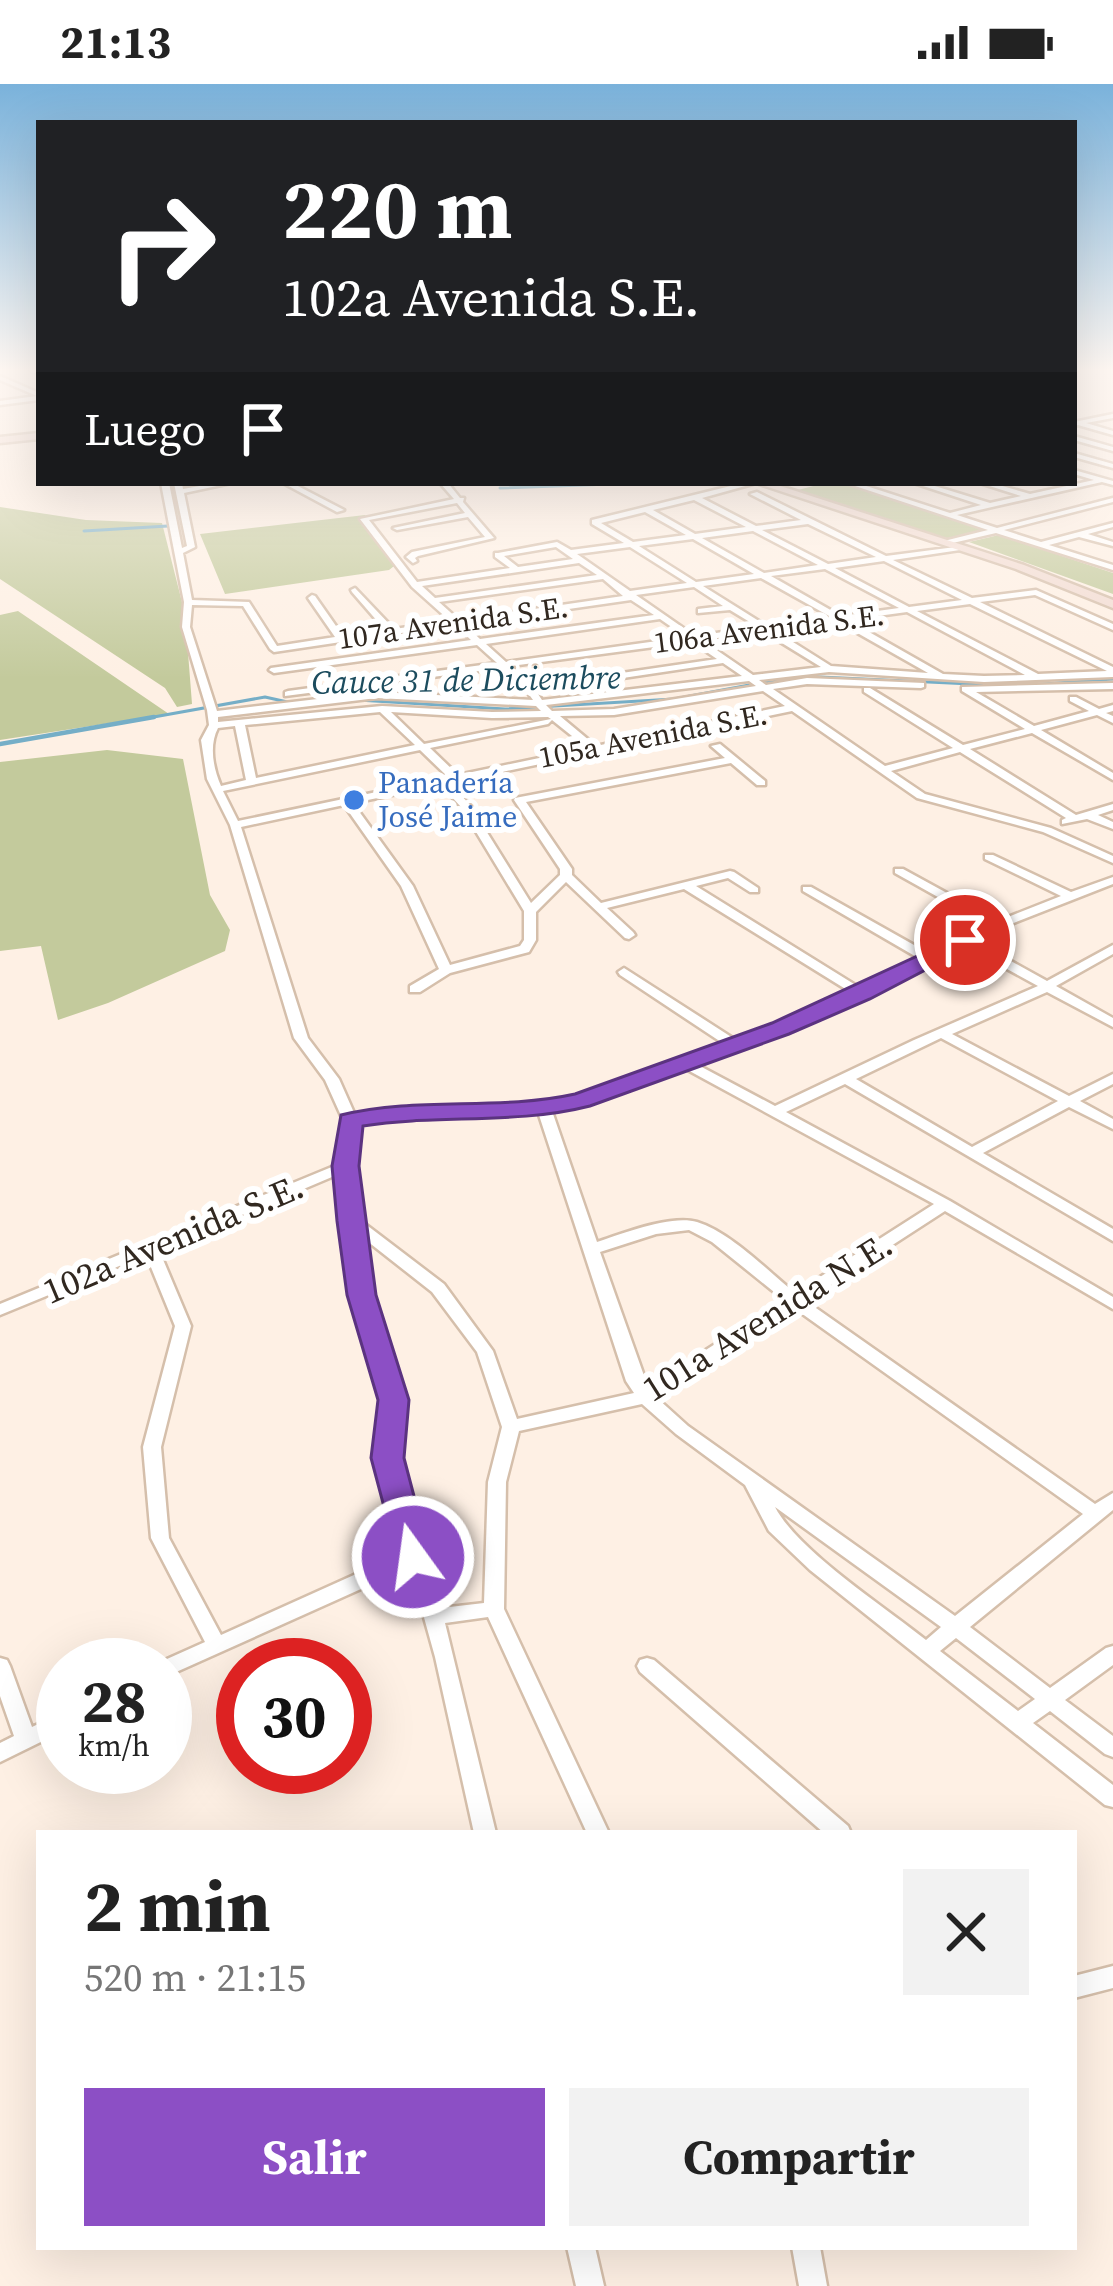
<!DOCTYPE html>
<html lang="es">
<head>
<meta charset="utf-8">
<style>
	body { margin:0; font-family:"Source Serif 4",serif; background:#f2f2f2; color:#222; height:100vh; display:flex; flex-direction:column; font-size:45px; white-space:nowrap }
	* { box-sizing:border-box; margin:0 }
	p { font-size:39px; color:#767676 }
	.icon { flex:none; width:66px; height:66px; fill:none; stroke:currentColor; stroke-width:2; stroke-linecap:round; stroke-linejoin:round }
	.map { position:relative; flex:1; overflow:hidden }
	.drawer { position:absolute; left:36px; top:1746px; width:1041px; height:420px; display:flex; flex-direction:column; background:#fff; border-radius:0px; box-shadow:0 12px 48px #0002 }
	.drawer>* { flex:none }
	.top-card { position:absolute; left:36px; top:36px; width:1041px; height:366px; border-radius:0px; box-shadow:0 12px 48px #0002; background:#202124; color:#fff; overflow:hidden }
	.speed { position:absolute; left:36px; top:1554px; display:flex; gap:24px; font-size:60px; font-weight:700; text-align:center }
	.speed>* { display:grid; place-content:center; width:156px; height:156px; border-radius:50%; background:#fff; box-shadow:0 12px 48px #0002; line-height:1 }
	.speed small { font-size:30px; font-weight:400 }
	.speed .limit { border:18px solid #d22; background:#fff; color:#111 }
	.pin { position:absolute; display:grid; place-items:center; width:102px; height:102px; color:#fff; margin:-51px; border:6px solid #fff; border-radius:50%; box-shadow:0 3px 12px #0007 }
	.me { position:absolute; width:132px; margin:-66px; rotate:346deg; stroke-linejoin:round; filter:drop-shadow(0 0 9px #0008) }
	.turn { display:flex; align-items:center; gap:42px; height:252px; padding:0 48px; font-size:54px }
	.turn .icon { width:156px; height:156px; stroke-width:2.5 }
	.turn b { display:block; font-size:84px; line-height:102px }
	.then { display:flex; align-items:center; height:114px; padding:0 48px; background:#0003; gap:24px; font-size:45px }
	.round { display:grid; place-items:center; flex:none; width:126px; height:126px; border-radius:0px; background:#f2f2f2 }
	.headline { display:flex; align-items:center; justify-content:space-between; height:204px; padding:0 48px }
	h1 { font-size:72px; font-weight:700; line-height:90px }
	.button { display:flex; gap:24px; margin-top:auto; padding:24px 48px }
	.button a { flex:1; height:138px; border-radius:0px; background:#8c4fc5; color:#fff; font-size:48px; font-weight:700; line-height:138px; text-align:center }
	.button a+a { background:#f2f2f2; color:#222 }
	.status { display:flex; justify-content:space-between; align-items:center; height:84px; padding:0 60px; background:#fff; direction:ltr }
	.status svg { height:33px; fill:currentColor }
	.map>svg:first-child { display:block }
	.green { fill:#c3ca9c }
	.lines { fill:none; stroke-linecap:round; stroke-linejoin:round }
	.stream-far1 { stroke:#75aec7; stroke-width:3 }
	.stream { stroke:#75aec7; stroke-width:4.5 }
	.street-casing { stroke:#d5bfab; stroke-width:5 }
	.secondary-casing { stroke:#d5bfab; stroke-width:5 }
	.street { fill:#fff; fill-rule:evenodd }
	.secondary { fill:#f2dcd3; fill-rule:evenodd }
	.route { fill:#8c4fc5; stroke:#5b3380; stroke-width:3 }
	.shop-dot { fill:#3f7fe0; stroke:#fff; stroke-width:4.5 }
	.labels { text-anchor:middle; stroke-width:12; stroke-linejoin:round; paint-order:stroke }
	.far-street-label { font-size:30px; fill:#312820; stroke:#fff }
	.far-shop-label { font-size:30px; fill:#366cbe; stroke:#fff; text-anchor:start }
	.far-water-label { font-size:33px; font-style:italic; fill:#1c4c5e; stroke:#fff }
	.street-label { font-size:36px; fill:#312820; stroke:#fff }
</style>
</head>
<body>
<div class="status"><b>21:13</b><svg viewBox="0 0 49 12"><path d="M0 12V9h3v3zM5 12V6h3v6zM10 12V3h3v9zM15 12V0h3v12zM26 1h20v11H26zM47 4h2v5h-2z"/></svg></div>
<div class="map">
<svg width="1113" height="2202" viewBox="0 0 1113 2202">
	<rect width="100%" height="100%" fill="#fef0e4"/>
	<path class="green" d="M825,399H844L987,445L944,456L798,406Z
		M0,423L86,436L162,439L185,530L192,620L177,623L165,604L0,495Z
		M365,431L398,479L389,486L225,510L200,450Z
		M999,451L1113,489V510L969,458Z
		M18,527L169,630L0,656V531Z
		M107,666L183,675L210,811L230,846L225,867L108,919L58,936L41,862L0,867V678Z"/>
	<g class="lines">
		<path class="stream-far1" d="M500,404L638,399
			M84,447L168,442
			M358,616L505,625L674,615L798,592L1015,602L1113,595
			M137,636L265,613L292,619"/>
		<path class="stream" d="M0,660L154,633"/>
		<g class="street-casing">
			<path id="street" d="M30,286L39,287V291L31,287Z
				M0,292L39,309V316L0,321V317L37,312L0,296Z
				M1113,330V334L1086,339L1113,347V351L1078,341L1074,342V338Z
				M1074,352L1113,363V367L1074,356Z
				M1074,369L1113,380V384L1074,373Z
				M1074,386L1113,397V401L1102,398L957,431L997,444L1113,414V418L1004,446L1041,458L1113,439V443L1088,450L1113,458V462L1079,453L1049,461L1113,481V486L996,449L944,461V457L988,446L846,399H857L950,429L981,421L914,399H925L990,419L1021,412L980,399H992L1030,410L1094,396L1074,390Z
				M161,399H169L182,464L187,462L174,399H182L183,405L216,399H231L184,409L195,463L183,469L192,516L249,518L277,562L335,553L308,514L312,511L315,512L343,552L385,546L352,508L351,506L355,504L394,545L450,537L412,503L360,435L454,415L440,399H448L460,414H464L463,418L494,454L418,472L415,474L417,477L413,479L406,473L412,468L485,453L468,433L397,446L393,444L465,429L457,419L369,436L417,498L510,484L495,473V469H498L557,458L571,466L624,459L592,440V436L743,399H756L702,414L756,442L801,436L750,410L757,408L886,472L963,462V466H960L893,476L972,514L1036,506L1113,540V546L1035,511L980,518L1113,583V593L984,598L829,588L759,596L766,601L807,594L924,599V603L921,604L807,600L773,605L885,682L953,664L864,608V604H870L963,661L1025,645L962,607V603L1113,599V605L976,608L1034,642L1089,627L1070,617V613H1076L1099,625L1113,621V627L1106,629L1113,632V639L1097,631L1041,646L1113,689V696L1032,649L970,665L1076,731L1113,720V726L1098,731L1113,738V745L1087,735L1062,740V736L1066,734L960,668L891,687L925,710L1051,744L1113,772V779L1043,748L917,714L792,627L450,699L470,721L531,819L560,791V785L514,716L515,714L725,674L711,662L720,660L765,697V701H757L731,679L526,718L572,785V791L601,819L730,787L734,788L758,804V808H750L728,794L696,802L862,905L920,875L803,807V803H811L930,870L988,841L895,789V785H903L998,837L1061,812L985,775V771H993L1071,808L1113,793V800L1001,844L975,857L1047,897L1113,861V870L1056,902L1113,934V943L1047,908L952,950L1069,1012L1113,990V1000L1080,1017L1113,1035V1045L1069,1023L983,1069L1113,1145V1157L845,1000L786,1028L950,1117L1113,1213V1225L945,1127L806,1217L1095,1420L1113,1409V1426L970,1543L1050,1604L1106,1564L1113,1562V1581L1065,1616L1113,1652V1673L1105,1670L1050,1627L1033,1639L1113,1701V1723L1105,1721L810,1486L769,1447L745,1401L676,1350L642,1320L519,1347L506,1398L504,1525L609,1749H587L488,1533L445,1539L496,1749H474L435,1573L410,1483L165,1593V1581H157L158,1579L205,1558L151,1454L143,1363L175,1242L146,1171L0,1231V1220L339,1080L343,1036L325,996L294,954L230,741L207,695L201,656L209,641L207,626L182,543L184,518ZM694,416L746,443L695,450L653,426ZM645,428L686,451L633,458L601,439ZM808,440L876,473L828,480L762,446ZM753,447L818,481L764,489L702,454ZM693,455L754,490L696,498L639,462ZM556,463L573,475L518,483L504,472ZM630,463L687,499L630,507L577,470ZM884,477L962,516L909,523L835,484ZM579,479L597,491L435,514L422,502ZM825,485L899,524L841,532L771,492ZM761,494L831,533L767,542L703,502ZM603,495L623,512L459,536L439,518ZM694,503L723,522L698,525V529L730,526L758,543L695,552L636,511ZM631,516L654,531L480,555L464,540ZM970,520L1107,587L1038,590L917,527ZM192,521L243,522L270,565L274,568L455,541L471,556L271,584L269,586L274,589L477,561L497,579L288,607L285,608V612L502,584L525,605L533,616L377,608L217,627L190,543ZM907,528L1025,591L984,592L943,590L848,536ZM660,535L686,553L506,578L486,560ZM838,538L928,589L831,582L774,546ZM764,548L821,583L753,591L702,556ZM692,558L717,575L533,602L511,582ZM723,579L742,592L542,616L536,607ZM749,597L756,602L614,625L552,627L546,621ZM763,607L785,622L596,662L560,632L614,631ZM377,614L536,622L541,627L492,628L382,622L218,638V633ZM380,628L415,661L256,694L245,641ZM391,628L492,634L548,633L551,635L424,660ZM552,636L587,664L458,691L430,664L548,640ZM235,642L246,696L221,702C213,684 209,661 218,644ZM420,666L448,693L238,737L223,707ZM441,701L461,723L524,827V856L520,862L450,881L413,802L353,719ZM344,721L401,802L439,885L410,902V908H420L450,889L529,868L536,856V828L566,798L625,854L629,855L635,851L633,848L607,824L684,805L852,909L736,956L624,884L618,888L620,891L724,960L578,1013L544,1020L397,1025L355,1031L339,995L308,954L241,743ZM965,862L1038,902L914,956L775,1022L696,980L741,965L867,913ZM941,954L1058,1017L972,1063L856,995ZM684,984L934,1120L795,1209C768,1187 730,1148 697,1138C672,1130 621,1150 597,1158L552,1027L586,1020ZM538,1028L626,1297L634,1309L517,1335L493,1267L444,1200L360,1136L353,1082L357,1039L397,1033ZM339,1090L353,1211L385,1316L379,1374L405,1468L221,1551L169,1454L161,1363L191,1242L159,1166ZM689,1146L712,1158L784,1216L648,1303L600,1168L656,1150ZM362,1153L432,1208L477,1268L502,1343L488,1398L484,1519L441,1524L397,1374L403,1316L369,1211ZM794,1224L1083,1430L955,1532L688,1342L657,1314ZM775,1423L941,1543L926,1556C885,1523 798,1467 775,1423ZM956,1554L1035,1615L1018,1627L940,1567Z
				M283,399H292L344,426L337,428Z
				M0,1574L7,1576L10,1582L32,1643L63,1628V1647L0,1678V1659L14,1652L0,1612Z
				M647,1574L654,1576L848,1742L851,1749H824L640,1588L637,1582L640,1576Z
				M1113,1882V1904L1074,1914V1892Z
				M567,2163H595L604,2202H576Z
				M792,2163H820L827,2202H799Z"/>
		</g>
		<g class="secondary-casing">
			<path id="secondary" d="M39,349V355L0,359V353Z
				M756,399H771L1024,481L1113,516V524L1016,485Z"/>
		</g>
		<use href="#street" class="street"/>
		<use href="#secondary" class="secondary"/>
	</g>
	<linearGradient id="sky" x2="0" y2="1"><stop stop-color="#7ab2db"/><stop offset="0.48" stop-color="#fff8f3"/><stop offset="1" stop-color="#fff8f3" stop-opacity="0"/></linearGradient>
	<rect width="1113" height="595" fill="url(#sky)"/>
	<path class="route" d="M965,850L973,852V861L870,915L789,950L590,1022C516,1041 438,1030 363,1042L359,1082L376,1211L409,1316L404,1374L430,1473L425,1483L413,1486L400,1483L371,1374L378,1316L347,1211L337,1137L332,1082L341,1031C418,1012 498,1027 575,1010L772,939Z"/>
	<circle class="shop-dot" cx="354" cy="716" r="12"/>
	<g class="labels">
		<g class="far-street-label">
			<text transform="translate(453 539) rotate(-8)" y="10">107a Avenida S.E.</text>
			<text transform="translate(769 545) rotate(-7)" y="10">106a Avenida S.E.</text>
			<text transform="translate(653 652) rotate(-11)" y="10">105a Avenida S.E.</text>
		</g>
		<g class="far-shop-label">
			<text x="378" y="709">Panadería<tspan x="378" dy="34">José Jaime</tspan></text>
		</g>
		<g class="far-water-label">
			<text transform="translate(466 595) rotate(-1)" y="12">Cauce 31 de Diciembre</text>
		</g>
		<g class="street-label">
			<text transform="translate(173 1154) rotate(-23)" y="13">102a Avenida S.E.</text>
			<text transform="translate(767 1232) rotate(-32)" y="13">101a Avenida N.E.</text>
		</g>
	</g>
</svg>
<div class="speed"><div>28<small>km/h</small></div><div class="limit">30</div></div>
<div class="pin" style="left:965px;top:856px;background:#d93025"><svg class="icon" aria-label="arrive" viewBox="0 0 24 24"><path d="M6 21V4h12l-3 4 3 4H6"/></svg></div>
<svg class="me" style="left:413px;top:1473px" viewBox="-20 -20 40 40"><circle r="17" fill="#8c4fc5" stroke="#fff" stroke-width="3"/><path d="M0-11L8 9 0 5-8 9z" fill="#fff"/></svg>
<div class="top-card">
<div class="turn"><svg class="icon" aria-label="right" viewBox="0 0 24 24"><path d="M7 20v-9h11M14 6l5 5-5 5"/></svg><div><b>220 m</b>102a Avenida S.E.</div></div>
<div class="then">Luego<svg class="icon" aria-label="arrive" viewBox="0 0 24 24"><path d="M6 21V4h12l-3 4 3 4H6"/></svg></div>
</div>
<section class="drawer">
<div class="headline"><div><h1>2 min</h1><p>520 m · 21:15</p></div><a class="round"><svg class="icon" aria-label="close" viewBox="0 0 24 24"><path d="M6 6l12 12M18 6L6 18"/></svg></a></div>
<div class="button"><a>Salir</a><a>Compartir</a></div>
</section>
</div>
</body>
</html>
